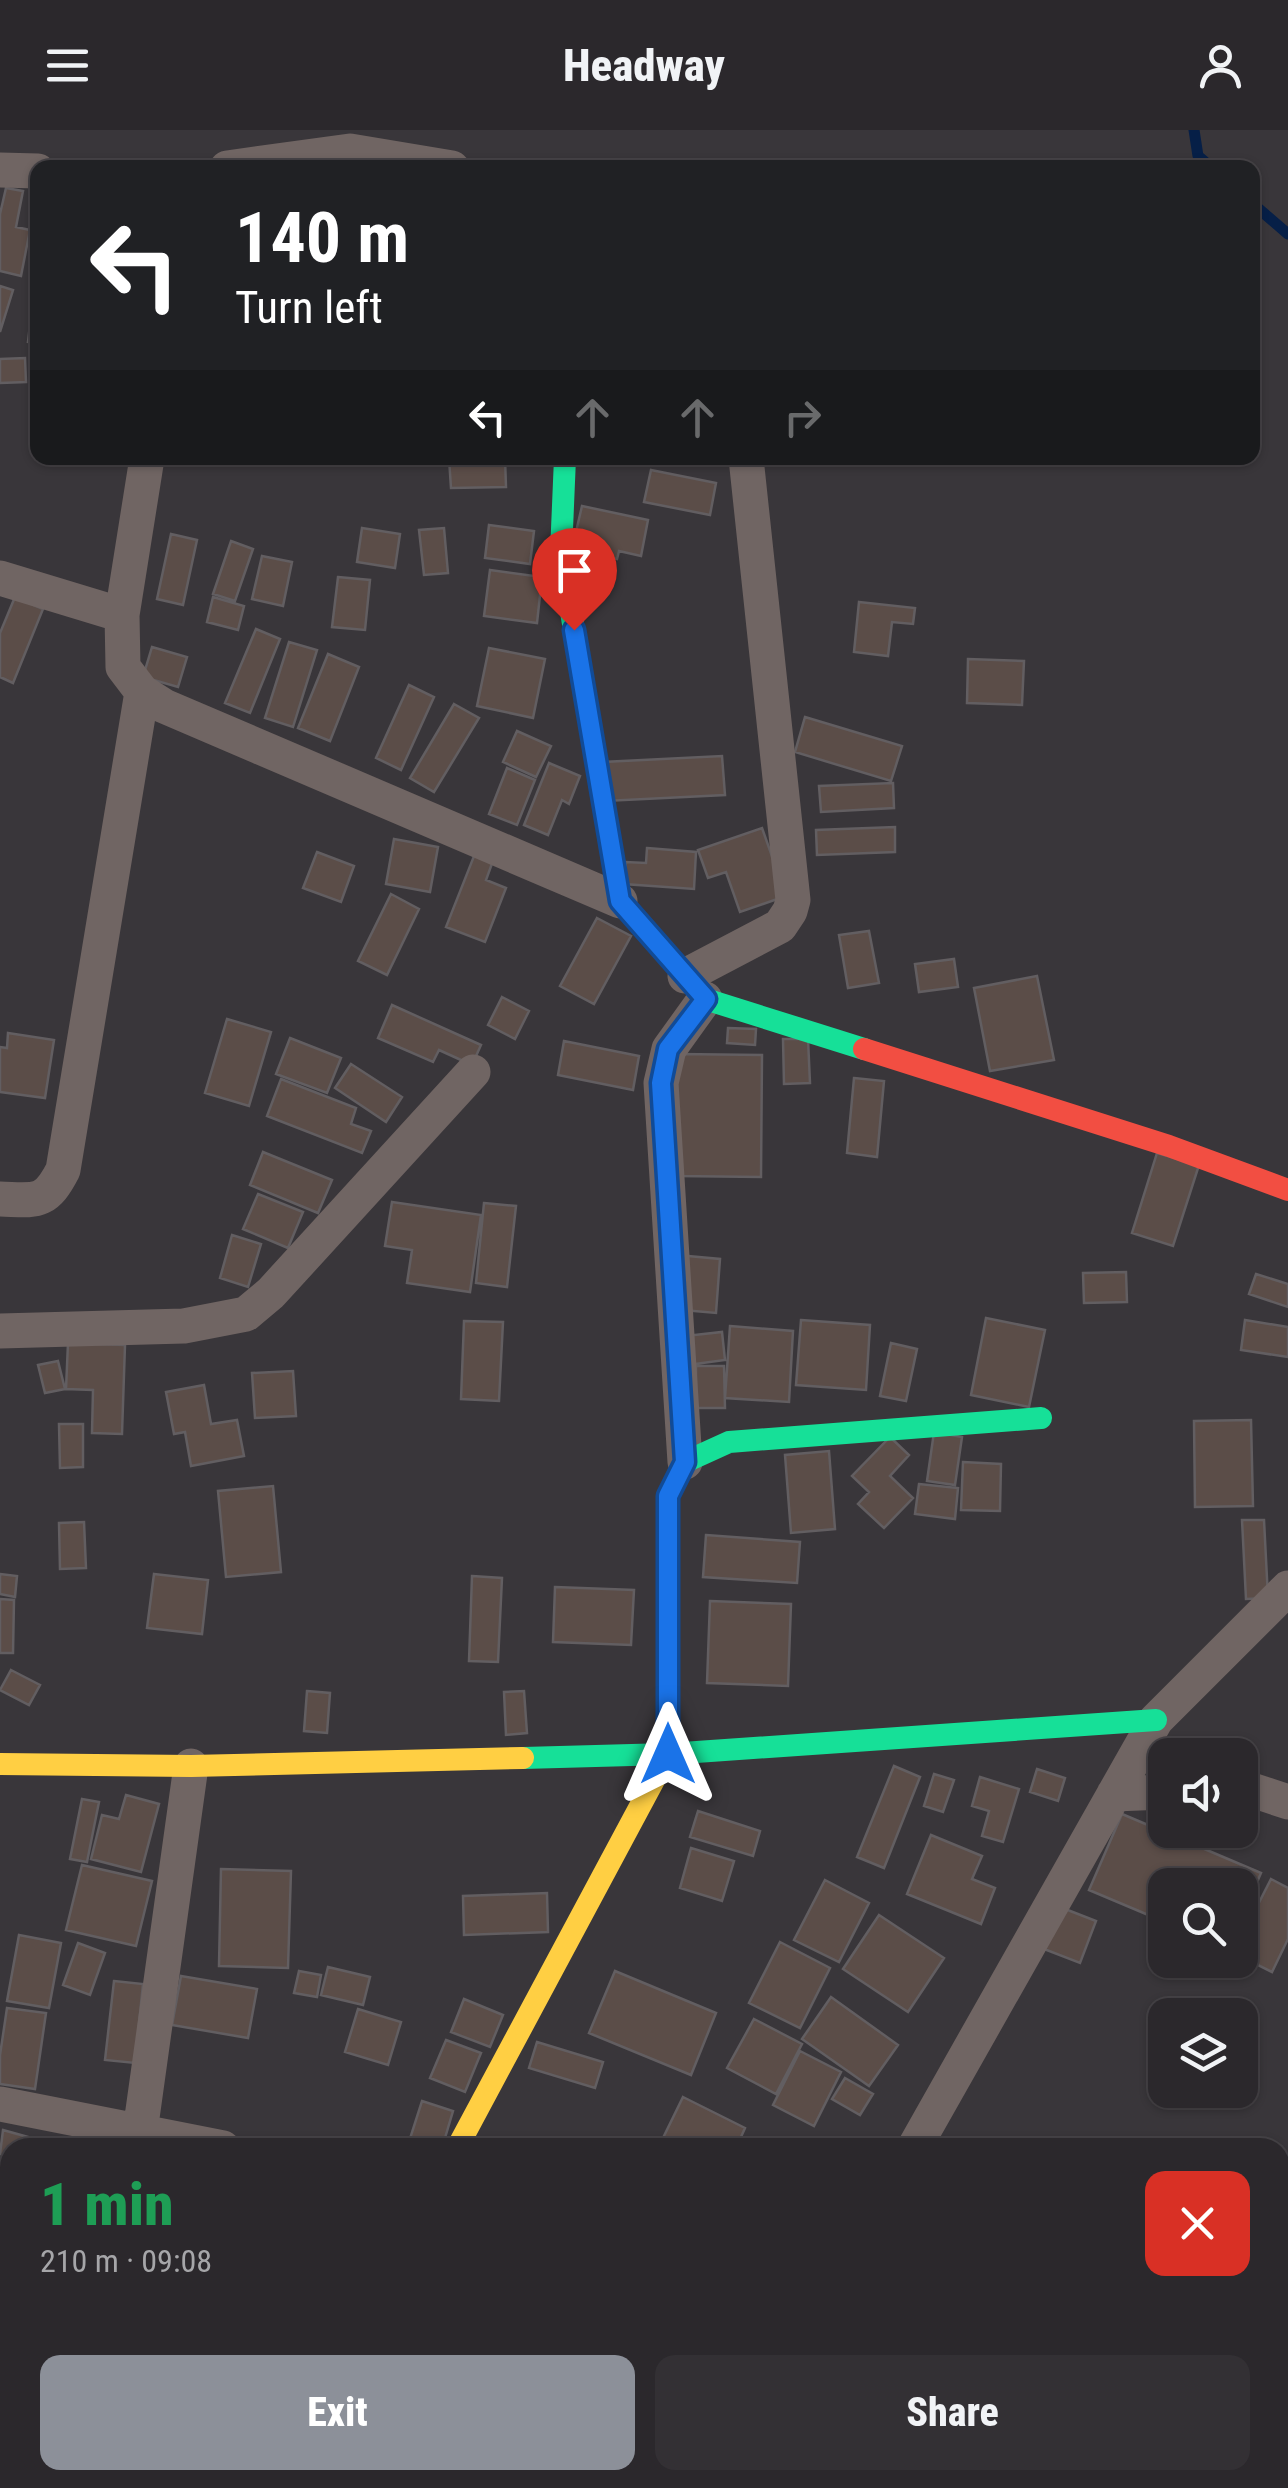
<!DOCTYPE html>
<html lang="en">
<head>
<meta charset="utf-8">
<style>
	body { margin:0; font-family:"Roboto Condensed",sans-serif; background:#333034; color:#f1f3f6; height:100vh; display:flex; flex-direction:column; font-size:38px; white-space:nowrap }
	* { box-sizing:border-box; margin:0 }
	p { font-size:32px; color:#a6a6a9 }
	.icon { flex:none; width:55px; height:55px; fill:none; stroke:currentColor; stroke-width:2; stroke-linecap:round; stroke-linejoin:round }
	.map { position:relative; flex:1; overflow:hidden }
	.panel { position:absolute; left:0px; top:2008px; width:1290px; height:352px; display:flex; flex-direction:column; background:#2b282c; border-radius:30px 30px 0 0; box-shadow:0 2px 8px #0004,0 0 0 2px #474448 }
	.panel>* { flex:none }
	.guide { position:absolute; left:30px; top:30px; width:1230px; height:305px; border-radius:20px; box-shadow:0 2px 8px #0004,0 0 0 2px #474448; background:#202124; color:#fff; overflow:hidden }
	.buttons { position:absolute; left:1148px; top:1608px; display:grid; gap:20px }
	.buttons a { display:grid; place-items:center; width:110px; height:110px; border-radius:20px; background:#2b282c; box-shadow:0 2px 8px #0004,0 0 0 2px #474448; font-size:50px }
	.pin { position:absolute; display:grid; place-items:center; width:85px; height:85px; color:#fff; margin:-102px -42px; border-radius:50% 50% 50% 0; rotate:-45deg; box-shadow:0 0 10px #0007 }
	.pin .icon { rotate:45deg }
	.me { position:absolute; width:110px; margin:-55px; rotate:0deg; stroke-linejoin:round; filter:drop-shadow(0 0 8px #0008) }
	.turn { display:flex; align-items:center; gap:35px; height:210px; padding:0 40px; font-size:45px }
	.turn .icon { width:130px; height:130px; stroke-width:2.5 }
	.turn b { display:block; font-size:70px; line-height:85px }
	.lanes { display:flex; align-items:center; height:95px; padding:0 40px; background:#0003; justify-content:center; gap:50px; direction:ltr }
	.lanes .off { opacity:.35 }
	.round { display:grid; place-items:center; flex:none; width:105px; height:105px; border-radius:20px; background:#333034 }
	.summary { display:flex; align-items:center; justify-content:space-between; height:170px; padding:0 40px }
	h1 { font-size:60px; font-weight:800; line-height:75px; color:#1e9e55 }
	.primary-button { display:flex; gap:20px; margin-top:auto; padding:20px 40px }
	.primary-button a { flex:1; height:115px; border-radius:20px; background:#8c9099; color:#fff; font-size:40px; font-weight:800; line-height:115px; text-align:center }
	.primary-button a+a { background:#333034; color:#f1f3f6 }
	header { display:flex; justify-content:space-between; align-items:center; height:130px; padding:0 40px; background:#2b282c; font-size:45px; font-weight:800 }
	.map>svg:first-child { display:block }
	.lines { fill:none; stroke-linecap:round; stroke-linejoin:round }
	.stream { stroke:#061f47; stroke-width:11 }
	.building { fill:#5b4d48; stroke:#625e61; stroke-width:2.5 }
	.street { stroke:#706563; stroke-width:35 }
	.fast { stroke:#16e098; stroke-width:22 }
	.slow { stroke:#ffcf43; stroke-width:22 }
	.jam { stroke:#f24e42; stroke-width:22 }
	.route-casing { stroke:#114b97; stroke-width:25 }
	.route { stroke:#1a73e8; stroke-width:18 }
</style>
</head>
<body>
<header><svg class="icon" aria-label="menu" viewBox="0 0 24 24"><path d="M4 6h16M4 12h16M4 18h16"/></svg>Headway<svg class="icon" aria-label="person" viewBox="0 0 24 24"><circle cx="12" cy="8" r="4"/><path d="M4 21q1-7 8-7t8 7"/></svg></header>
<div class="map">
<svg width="1288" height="2358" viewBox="0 0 1288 2358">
	<rect width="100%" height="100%" fill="#39363a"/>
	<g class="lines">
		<path class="stream" d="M1194,0L1198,26L1212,38
			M1252,73L1288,104"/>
	</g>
	<path class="building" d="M6,58L23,61L16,97L30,100L21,146L0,141V84Z
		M38,126V213L28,212Z
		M0,156L13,160L0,202Z
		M25,228L26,252L0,253V229Z
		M449,328H505L506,357L451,358Z
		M651,340L716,353L710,385L644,372Z
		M582,376L648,390L641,426L619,421L617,429L572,419Z
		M489,395L534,401L530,434L485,428Z
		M362,398L400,404L395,438L357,432Z
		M444,398L448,443L424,445L419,400Z
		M171,404L197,410L183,475L157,469Z
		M231,411L253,419L235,471L213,464Z
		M262,426L292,432L283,476L252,469Z
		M490,440L542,447L537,493L484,486Z
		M338,447L370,450L365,500L332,497Z
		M15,467L43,479L13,553L0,547V503Z
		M213,467L244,476L238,500L207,492Z
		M859,472L915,478L913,494L892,492L888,526L854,522Z
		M256,499L280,509L250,583L225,573Z
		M289,512L317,520L293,597L265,588Z
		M152,517L187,527L178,557L143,547Z
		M489,518L545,529L533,588L477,576Z
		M328,524L359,537L330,611L298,598Z
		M968,529L1024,531L1022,575L967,573Z
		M409,555L434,567L401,640L376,628Z
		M454,574L479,588L434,662L410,648Z
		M805,587L902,616L891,651L795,622Z
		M517,601L551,616L536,647L503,632Z
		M722,626L725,665L605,671L603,632Z
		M549,633L580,646L569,674L562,670L548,705L524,695Z
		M507,638L535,650L517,695L489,684Z
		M893,653L894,678L821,682L819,656Z
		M895,697V722L817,725L816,700Z
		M762,698L786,766L740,782L726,742L708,748L698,720Z
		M394,709L438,717L430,762L386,754Z
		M647,718L696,722L694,759L624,754L626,732L646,733Z
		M476,721L494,728L486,750L506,758L485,812L446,797Z
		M317,722L354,736L341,772L303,758Z
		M391,764L419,779L387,845L358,831Z
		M597,788L631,806L594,874L560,856Z
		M869,801L879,853L848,858L839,805Z
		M954,829L958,857L919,862L915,834Z
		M1037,846L1054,930L990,941L974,858Z
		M502,867L529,881L515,909L488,895Z
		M392,875L481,915L472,935L439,920L433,932L378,908Z
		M227,889L271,902L249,976L205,963Z
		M728,898L756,899L755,915L727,913Z
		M8,903L54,910L45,968L0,962V917L7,918Z
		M290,908L341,928L327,963L276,944Z
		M783,909H808L810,953L784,954Z
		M564,911L639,926L633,960L558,945Z
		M677,924L762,925L761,1047L677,1046Z
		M351,934L402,967L386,992L335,958Z
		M854,948L884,951L877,1027L847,1023Z
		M281,949L356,978L351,994L371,1001L362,1023L267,986Z
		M263,1022L332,1050L318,1083L250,1055Z
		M1157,1023L1199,1035L1173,1116L1132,1103Z
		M258,1064L303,1082L288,1118L243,1099Z
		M392,1072L481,1085L470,1162L407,1153L412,1120L385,1116Z
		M484,1073L516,1076L507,1157L476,1153Z
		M232,1105L261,1114L248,1157L220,1148Z
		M677,1125L720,1129L716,1183L672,1179Z
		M1126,1142L1127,1172L1084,1173L1083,1143Z
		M1256,1144L1288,1154V1177L1249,1164Z
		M986,1188L1045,1200L1029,1277L971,1265Z
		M801,1190L870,1195L866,1260L796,1255Z
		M1245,1190L1288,1197V1227L1241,1220Z
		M464,1191L503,1192L499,1271L461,1269Z
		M730,1196L793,1201L789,1272L725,1268Z
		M722,1202L725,1230L680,1236L676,1207Z
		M68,1213L125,1215L122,1304L92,1303L93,1260L66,1259Z
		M891,1213L917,1219L906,1271L880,1266Z
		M58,1231L65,1259L45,1263L38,1235Z
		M696,1236H724L725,1278H696Z
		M293,1241L296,1286L255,1288L252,1243Z
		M204,1255L211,1294L237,1290L244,1326L191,1336L185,1302L174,1304L166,1262Z
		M1251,1290L1253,1376L1195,1377L1194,1291Z
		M59,1294H83V1337L60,1338Z
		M934,1302L962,1307L955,1355L927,1351Z
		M890,1307L909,1325L890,1346L913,1368L884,1398L858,1374L869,1362L852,1346Z
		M829,1321L835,1399L791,1403L785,1325Z
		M963,1332L1001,1334L1000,1381L961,1380Z
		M919,1354L958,1358L955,1389L915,1384Z
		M273,1356L281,1442L226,1447L218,1361Z
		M1242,1390H1264L1268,1468L1246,1469Z
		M84,1392L86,1438L60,1439L59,1393Z
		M706,1405L800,1412L797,1453L703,1447Z
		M0,1444L17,1446L15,1467L0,1464Z
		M154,1444L208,1450L202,1504L147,1498Z
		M472,1446L502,1448L498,1532L469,1531Z
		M555,1457L634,1460L631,1515L553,1512Z
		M0,1469L14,1470L13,1523H0Z
		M710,1471L791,1474L788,1556L707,1553Z
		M11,1540L40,1555L29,1575L0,1560Z
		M307,1561L330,1563L327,1603L304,1601Z
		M524,1561L527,1603L506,1605L504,1562Z
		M894,1636L920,1647L884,1738L857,1727Z
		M1037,1639L1065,1648L1058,1671L1030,1662Z
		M934,1644L954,1650L943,1682L924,1676Z
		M980,1647L1019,1659L1003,1712L982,1706L989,1681L972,1676Z
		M126,1665L159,1674L141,1742L91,1729L102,1685L119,1689Z
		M82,1669L99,1672L87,1732L70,1729Z
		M698,1681L760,1701L753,1726L690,1707Z
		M1122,1684L1261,1743L1240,1792V1755H1165V1792L1089,1760Z
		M931,1705L982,1726L972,1749L995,1758L981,1794L907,1764Z
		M691,1718L734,1731L722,1771L680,1758Z
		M82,1735L152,1751L136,1816L66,1800Z
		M221,1739L291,1741L288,1838L219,1836Z
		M1271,1749L1288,1758V1809L1272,1842L1240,1826V1810Z
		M825,1750L869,1773L839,1832L794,1810Z
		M547,1763L548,1802L464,1805L463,1766Z
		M1060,1777L1096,1791L1080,1833L1044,1819Z
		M879,1785L944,1828L908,1882L843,1839Z
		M19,1805L61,1813L49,1878L7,1871Z
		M780,1812L830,1838L800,1898L749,1873Z
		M78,1813L105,1823L90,1865L63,1855Z
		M328,1837L370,1847L363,1875L321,1865Z
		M299,1841L321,1845L317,1867L294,1863Z
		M615,1841L716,1883L691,1945L589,1903Z
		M181,1846L257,1859L248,1908L172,1895Z
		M114,1851L143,1854L135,1933L105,1930Z
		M831,1867L898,1915L869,1956L802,1909Z
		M464,1869L503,1885L490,1917L451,1902Z
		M7,1878L46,1883L35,1959L0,1954V1925Z
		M358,1879L401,1892L388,1935L345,1922Z
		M754,1889L802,1914L776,1964L727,1938Z
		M446,1910L481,1923L465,1962L430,1948Z
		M537,1912L603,1932L595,1958L529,1938Z
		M800,1921L841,1942L814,1996L773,1975Z
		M845,1948L873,1964L860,1985L832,1969Z
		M683,1967L745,1998L736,2018H687L664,2006Z
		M422,1971L453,1981L442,2018H407Z
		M3,2000L35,2009L33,2018H10V2027L0,2024Z
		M568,2008L586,2018H564Z
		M0,2033L10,2035V2085L0,2083Z
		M0,2086L10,2088V2132L0,2130Z
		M530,2350H538L554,2358H526Z
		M608,2350H650L647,2358H628Z"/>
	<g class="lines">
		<path class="street" d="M227,38L350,21L452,38
			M0,40L38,41
			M0,448L122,485L147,328
			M122,485L123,537L142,562L164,576L620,771
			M685,846L780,796L790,781L793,770L746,328
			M0,1069C36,1070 45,1075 63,1040L142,562
			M0,1201L184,1196L246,1184L271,1163L473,942
			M685,1332L661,953L669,919L705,869
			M1240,1659H1249L1288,1672
			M1114,1664L1165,1662
			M0,1974L223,2018
			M140,2002L191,1636
			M914,2018L1156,1590L1288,1458
			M1280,2103L1288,2089
			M0,2194L10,2197
			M557,2350L569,2358
			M720,2358L725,2350
			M1132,2358L1137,2350"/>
		<path class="fast" d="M565,328L561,423L620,771L705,869L864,919
			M668,1553V1366L685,1332L729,1312L1041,1288
			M523,1628L668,1624L1156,1590"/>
		<path class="slow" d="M0,1634L191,1636L523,1628
			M457,2018L668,1624V1553"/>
		<path class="jam" d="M864,919L1169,1016L1288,1060"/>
	</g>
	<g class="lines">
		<g class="route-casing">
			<path id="route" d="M574,500L620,771L706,869L668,919L661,953L685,1332L668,1366V1624"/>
		</g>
		<use href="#route" class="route"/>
	</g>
</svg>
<div class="buttons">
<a><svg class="icon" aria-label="sound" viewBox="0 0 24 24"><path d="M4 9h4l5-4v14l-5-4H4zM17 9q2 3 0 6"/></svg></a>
<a><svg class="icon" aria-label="search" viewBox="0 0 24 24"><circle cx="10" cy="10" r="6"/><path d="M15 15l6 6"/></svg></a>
<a><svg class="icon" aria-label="layers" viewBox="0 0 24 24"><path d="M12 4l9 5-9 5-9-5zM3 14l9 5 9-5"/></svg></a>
</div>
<div class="pin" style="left:574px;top:500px;background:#d93025"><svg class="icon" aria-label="arrive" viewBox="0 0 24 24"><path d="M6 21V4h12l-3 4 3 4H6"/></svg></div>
<svg class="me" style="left:668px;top:1624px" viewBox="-20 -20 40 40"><path d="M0-17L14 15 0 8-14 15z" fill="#1a73e8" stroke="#fff" stroke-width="4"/></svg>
<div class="guide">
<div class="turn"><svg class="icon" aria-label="left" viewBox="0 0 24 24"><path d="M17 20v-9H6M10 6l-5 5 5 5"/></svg><div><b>140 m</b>Turn left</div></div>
<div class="lanes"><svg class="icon" aria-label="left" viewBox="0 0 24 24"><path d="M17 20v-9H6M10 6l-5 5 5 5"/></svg><svg class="icon off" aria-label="ahead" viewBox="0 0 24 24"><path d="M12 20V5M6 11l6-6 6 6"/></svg><svg class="icon off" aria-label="ahead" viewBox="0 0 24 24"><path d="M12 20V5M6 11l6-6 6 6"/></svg><svg class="icon off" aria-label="right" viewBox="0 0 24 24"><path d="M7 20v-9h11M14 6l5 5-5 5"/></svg></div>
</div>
<section class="panel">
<div class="summary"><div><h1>1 min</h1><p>210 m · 09:08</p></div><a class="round" style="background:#d93025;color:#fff"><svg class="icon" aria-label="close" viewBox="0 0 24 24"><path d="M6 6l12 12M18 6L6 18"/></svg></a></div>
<div class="primary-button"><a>Exit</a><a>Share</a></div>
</section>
</div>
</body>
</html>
